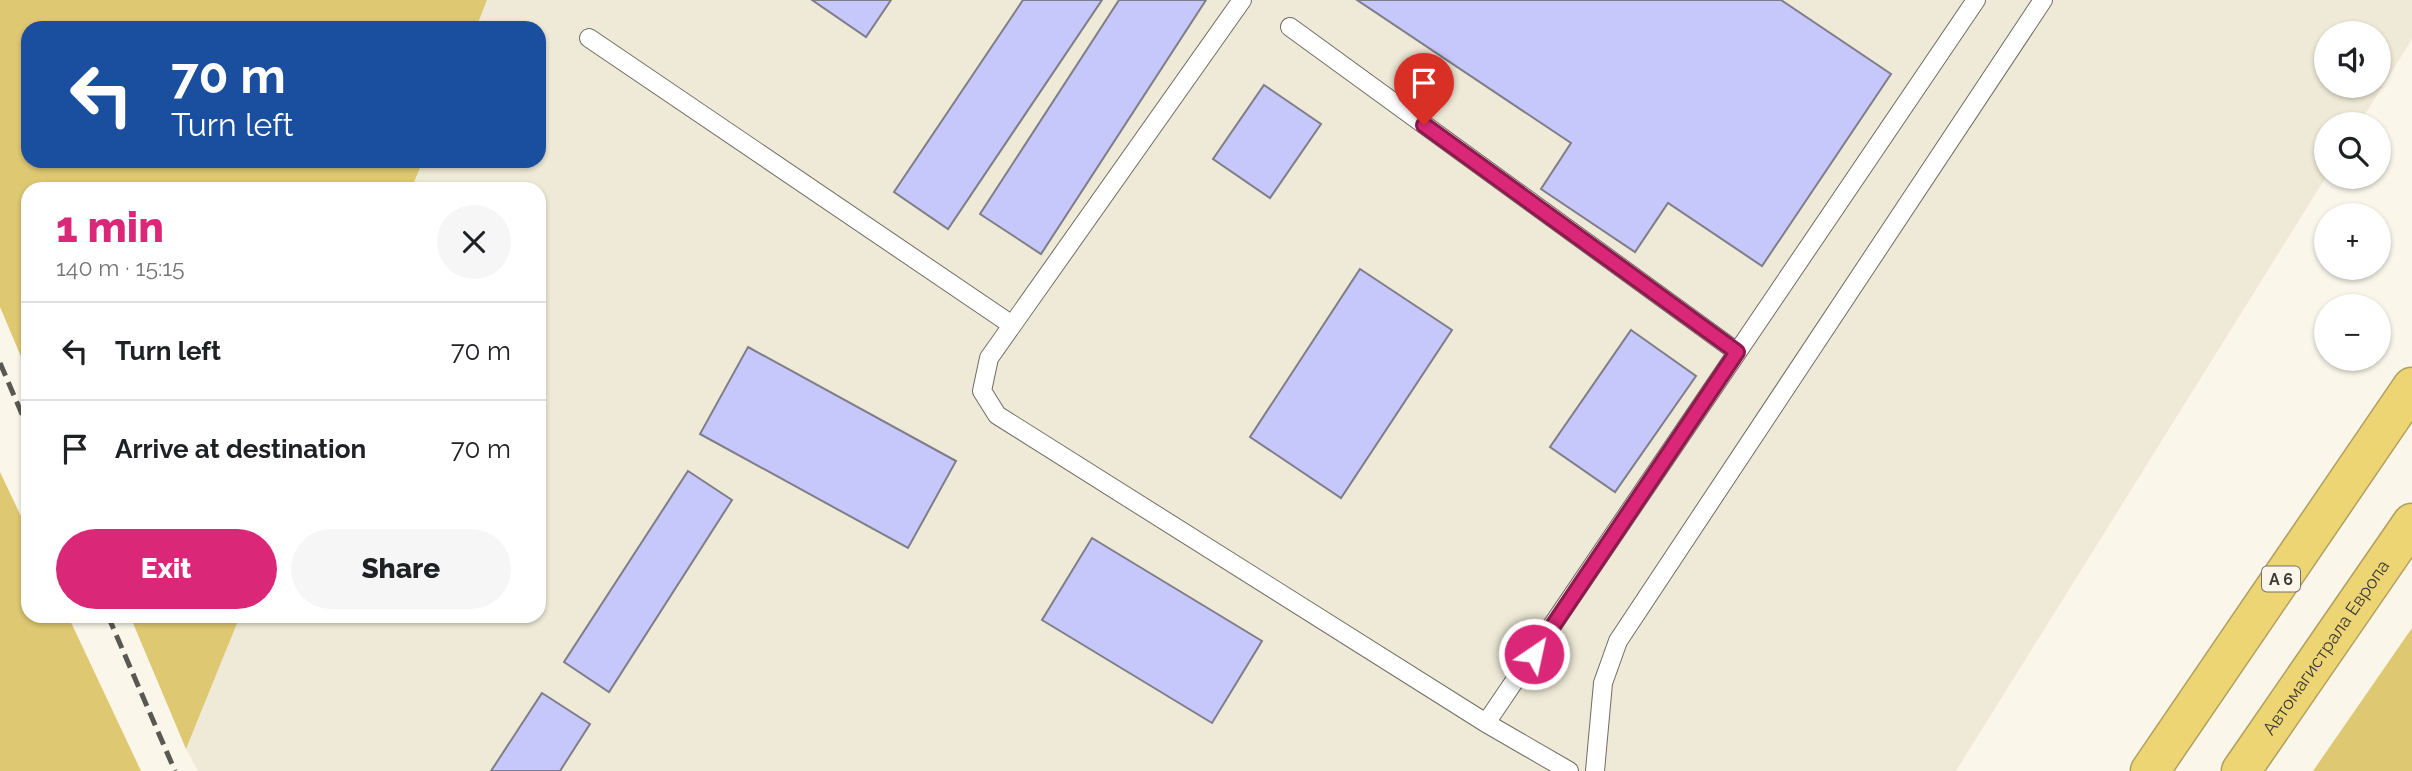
<!DOCTYPE html>
<html lang="en">
<head>
<meta charset="utf-8">
<style>
	body { margin:0; font-family:Raleway,sans-serif; background:#f6f6f6; color:#202124; height:100vh; display:flex; flex-direction:column; font-size:26px; white-space:nowrap }
	* { box-sizing:border-box; margin:0 }
	p { font-size:23px; color:#757577 }
	.icon { flex:none; width:38px; height:38px; fill:none; stroke:currentColor; stroke-width:2; stroke-linecap:round; stroke-linejoin:round }
	.map { position:relative; flex:1; overflow:hidden }
	.sheet { position:absolute; left:21px; top:182px; width:525px; height:441px; display:flex; flex-direction:column; background:#fff; border-radius:21px; box-shadow:0 2px 5px #0004 }
	.sheet>* { flex:none }
	.hud { position:absolute; left:21px; top:21px; width:525px; height:147px; border-radius:21px; box-shadow:0 2px 5px #0004; background:#1a4fa0; color:#fff; overflow:hidden }
	.buttons { position:absolute; left:2314px; top:21px; display:grid; gap:14px }
	.buttons a { display:grid; place-items:center; width:77px; height:77px; border-radius:50%; background:#fff; box-shadow:0 2px 5px #0004; font-size:35px }
	.pin { position:absolute; display:grid; place-items:center; width:60px; height:60px; color:#fff; margin:-72px -30px; border-radius:50% 50% 50% 0; rotate:-45deg; box-shadow:0 0 7px #0007 }
	.pin .icon { rotate:45deg }
	.me { position:absolute; width:77px; margin:-38px; rotate:34deg; stroke-linejoin:round; filter:drop-shadow(0 0 5px #0008) }
	.turn { display:flex; align-items:center; gap:24px; height:147px; padding:0 35px; font-size:32px }
	.turn .icon { width:91px; height:91px; stroke-width:2.5 }
	.turn b { display:block; font-size:49px; line-height:60px }
	.round { display:grid; place-items:center; flex:none; width:74px; height:74px; border-radius:37px; background:#f6f6f6 }
	.head { display:flex; align-items:center; justify-content:space-between; height:119px; padding:0 35px }
	h1 { font-size:42px; font-weight:800; line-height:52px; color:#db2777 }
	.primary-button { display:flex; gap:14px; margin-top:auto; padding:14px 35px }
	.primary-button a { flex:1; height:80px; border-radius:42px; background:#db2777; color:#fff; font-size:28px; font-weight:800; line-height:80px; text-align:center }
	.primary-button a+a { background:#f6f6f6; color:#202124 }
	ul { padding:0; list-style:none }
	li { display:flex; align-items:center; gap:21px; height:98px; padding:0 35px; border-top:2px solid #e0e0e0 }
	li div { flex:1 }
	li b { display:block; font-size:26px }
	li em { font-style:normal }
	.map>svg:first-child { display:block }
	.built { fill:#efead7; fill-rule:evenodd }
	.green { fill:#dfc872 }
	.building { fill:#c6c7fb; stroke:#7e7e89; stroke-width:2 }
	.lines { fill:none; stroke-linecap:round; stroke-linejoin:round }
	.service-casing { stroke:#706d63; stroke-width:20 }
	.motorway-casing { stroke:#b09f5e; stroke-width:41 }
	.service { stroke:#fff; stroke-width:18 }
	.motorway { stroke:#eed574; stroke-width:38 }
	.rail { stroke:#5a5852; stroke-width:5; stroke-dasharray:14 7; stroke-linecap:butt }
	.route-casing { stroke:#8e194d; stroke-width:18 }
	.route { stroke:#db2777; stroke-width:12 }
	.labels { text-anchor:middle; stroke-width:5; stroke-linejoin:round; paint-order:stroke }
	.shield { fill:#faf6ea; stroke:#75736c; stroke-width:2 }
	.shield-label { font-size:16px; font-weight:bold; fill:#3c3b36 }
	.street-label { font-size:18px; fill:#3c3b36; stroke:#faf6ea }
</style>
</head>
<body>
<div class="map">
<svg width="2412" height="771" viewBox="0 0 2412 771">
	<rect width="100%" height="100%" fill="#faf6ea"/>
	<path class="built" d="M487,0H2412V39L2359,124H2326V177L1956,771H198L186,749L240,616H539V189H411L423,161H539V28H476ZM2326,33H2378V86H2326Z"/>
	<path class="green" d="M0,0H487L476,28H28V161H423L411,189H28V373L0,307Z
		M0,472L28,531V616H68L141,771H0Z
		M130,616H240L186,749Z
		M2412,628V771H2313Z"/>
	<path class="building" d="M812,0H891L866,37Z
		M1023,0H1102L948,229L894,192Z
		M1119,0H1206L1041,254L980,214Z
		M1357,0H1781L1891,74L1762,266L1668,203L1635,252L1541,189L1571,143Z
		M1264,85L1321,124L1270,198L1213,159Z
		M1360,269L1452,330L1341,498L1250,437Z
		M1631,330L1696,376L1615,492L1550,447Z
		M748,347L956,461L908,548L700,434Z
		M688,471L732,500L609,692L564,662Z
		M1092,538L1262,641L1212,723L1042,620Z
		M542,693L590,724L560,771H491Z"/>
	<g class="lines">
		<g class="service-casing">
			<path id="service" d="M1242,0L989,358L982,391L997,415L1486,723L1569,771
				M1290,27L1737,352
				M589,38L1012,325
				M1486,723L1976,0
				M1595,771L1603,683L1618,641L2043,0"/>
		</g>
		<g class="motorway-casing">
			<g id="motorway">
				<path d="M2150,771L2412,387"/>
				<path id="s1" d="M2241,771L2412,523"/>
			</g>
		</g>
		<use href="#service" class="service"/>
		<use href="#motorway" class="motorway"/>
		<path class="rail" d="M0,363L28,428
			M108,616L175,771"/>
	</g>
	<g class="lines">
		<g class="route-casing">
			<path id="route" d="M1424,125L1737,352L1534,654"/>
		</g>
		<use href="#route" class="route"/>
	</g>
	<g class="labels">
		<rect class="shield" x="2262" y="566.5" width="38" height="25" rx="5"/>
		<g class="shield-label">
			<text x="2281" y="585">A 6</text>
		</g>
		<g class="street-label">
			<text dy="6" stroke="none"><textPath href="#s1" startOffset="150">Автомагистрала Европа</textPath></text>
		</g>
	</g>
</svg>
<div class="buttons">
<a><svg class="icon" aria-label="sound" viewBox="0 0 24 24"><path d="M4 9h4l5-4v14l-5-4H4zM17 9q2 3 0 6"/></svg></a>
<a><svg class="icon" aria-label="search" viewBox="0 0 24 24"><circle cx="10" cy="10" r="6"/><path d="M15 15l6 6"/></svg></a>
<a>+</a>
<a>−</a>
</div>
<div class="pin" style="left:1424px;top:125px;background:#d93025"><svg class="icon" aria-label="arrive" viewBox="0 0 24 24"><path d="M6 21V4h12l-3 4 3 4H6"/></svg></div>
<svg class="me" style="left:1534px;top:654px" viewBox="-20 -20 40 40"><circle r="17" fill="#db2777" stroke="#fff" stroke-width="3"/><path d="M0-11L8 9 0 5-8 9z" fill="#fff"/></svg>
<div class="hud">
<div class="turn"><svg class="icon" aria-label="left" viewBox="0 0 24 24"><path d="M17 20v-9H6M10 6l-5 5 5 5"/></svg><div><b>70 m</b>Turn left</div></div>
</div>
<section class="sheet">
<div class="head"><div><h1>1 min</h1><p>140 m · 15:15</p></div><a class="round"><svg class="icon" aria-label="close" viewBox="0 0 24 24"><path d="M6 6l12 12M18 6L6 18"/></svg></a></div>
<ul>
<li><svg class="icon" aria-label="left" viewBox="0 0 24 24"><path d="M17 20v-9H6M10 6l-5 5 5 5"/></svg><div><b>Turn left</b></div><em>70 m</em></li>
<li><svg class="icon" aria-label="arrive" viewBox="0 0 24 24"><path d="M6 21V4h12l-3 4 3 4H6"/></svg><div><b>Arrive at destination</b></div><em>70 m</em></li>
</ul>
<div class="primary-button"><a>Exit</a><a>Share</a></div>
</section>
</div>
</body>
</html>
